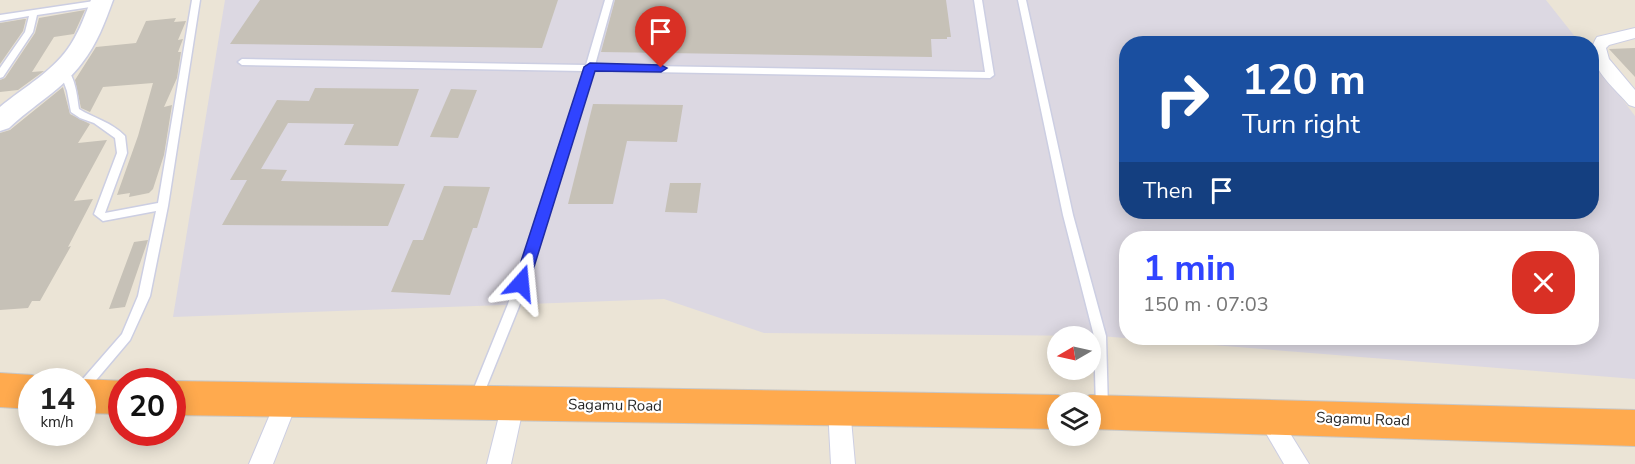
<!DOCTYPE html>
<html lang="en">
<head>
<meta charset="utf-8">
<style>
	body { margin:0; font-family:"Nunito Sans",sans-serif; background:#f2f2f2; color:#222; height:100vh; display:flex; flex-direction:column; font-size:22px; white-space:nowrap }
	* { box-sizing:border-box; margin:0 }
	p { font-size:20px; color:#767676 }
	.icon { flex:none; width:33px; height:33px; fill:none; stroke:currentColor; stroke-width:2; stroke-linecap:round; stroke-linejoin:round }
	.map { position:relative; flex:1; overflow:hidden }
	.side { position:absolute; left:1119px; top:231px; width:480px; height:114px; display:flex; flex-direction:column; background:#fff; border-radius:24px; box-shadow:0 3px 15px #0003 }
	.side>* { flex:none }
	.top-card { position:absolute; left:1119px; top:36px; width:480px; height:183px; border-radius:24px; box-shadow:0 3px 15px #0003; background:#1a4fa0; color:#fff; overflow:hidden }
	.needle { width:39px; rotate:261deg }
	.buttons { position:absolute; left:1047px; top:326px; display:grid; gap:12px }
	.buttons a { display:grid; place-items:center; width:54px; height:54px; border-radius:50%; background:#fff; box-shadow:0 3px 15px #0003; font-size:30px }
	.speed { position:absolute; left:18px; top:368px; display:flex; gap:12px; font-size:30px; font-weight:700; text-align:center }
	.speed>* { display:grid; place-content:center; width:78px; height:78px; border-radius:50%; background:#fff; box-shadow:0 3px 15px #0003; line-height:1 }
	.speed small { font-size:15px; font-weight:400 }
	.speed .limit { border:9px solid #d22; background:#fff; color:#111 }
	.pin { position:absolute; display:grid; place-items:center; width:51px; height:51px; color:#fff; margin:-62px -26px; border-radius:50% 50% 50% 0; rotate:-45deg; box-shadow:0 0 6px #0007 }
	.pin .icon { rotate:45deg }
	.me { position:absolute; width:66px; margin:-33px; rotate:18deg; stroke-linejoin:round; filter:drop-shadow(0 0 4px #0008) }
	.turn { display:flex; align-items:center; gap:21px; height:126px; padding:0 24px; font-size:27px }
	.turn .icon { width:78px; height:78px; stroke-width:2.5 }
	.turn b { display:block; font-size:42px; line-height:51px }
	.then { display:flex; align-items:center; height:57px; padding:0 24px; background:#0003; gap:12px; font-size:22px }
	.round { display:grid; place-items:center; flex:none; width:63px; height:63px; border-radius:24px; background:#f2f2f2 }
	.summary { display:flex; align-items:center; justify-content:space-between; height:102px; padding:0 24px }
	h1 { font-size:36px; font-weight:700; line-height:45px; color:#3044ff }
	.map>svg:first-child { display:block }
	.industrial { fill:#dcd8e2; fill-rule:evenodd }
	.building { fill:#c6c1b7 }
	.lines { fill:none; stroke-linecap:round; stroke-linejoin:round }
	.lane-casing { stroke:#cccee2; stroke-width:3 }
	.street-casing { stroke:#cccee2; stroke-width:2 }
	.secondary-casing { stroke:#cccee2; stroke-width:3 }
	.highway-casing { stroke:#c7c7c7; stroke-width:2 }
	.lane { fill:#fff; fill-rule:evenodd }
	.street { fill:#fff; fill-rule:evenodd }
	.secondary { fill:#fff; fill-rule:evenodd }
	.highway { fill:#ffaa4e; fill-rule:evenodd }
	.route { fill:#3044ff; stroke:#1f2ca6; stroke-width:1.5 }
	.labels { text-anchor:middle; stroke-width:4.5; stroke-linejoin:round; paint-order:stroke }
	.street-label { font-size:15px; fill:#272727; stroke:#fff }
</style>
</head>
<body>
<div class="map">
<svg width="1635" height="464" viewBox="0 0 1635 464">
	<rect width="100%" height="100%" fill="#ebe4d6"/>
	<path class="industrial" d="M225,0H1546L1580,43L1126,44V212H1592V59L1635,116V379L1100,336L764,333L664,299L173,317ZM1126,238H1592V338H1126Z"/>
	<path class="building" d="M260,0H558L542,48L230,44Z
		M615,0H946L951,37H947V39H931L932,57L601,52Z
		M85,10L74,34L54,37L32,72L44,71L18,90L0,92V80L5,78L35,33L39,18Z
		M176,18L174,22L186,21L178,40L183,39L178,52H181L177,78L164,107L172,105L164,155L153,189L149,193L129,197L130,193L117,195L138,136L153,83L103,87L90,112L81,108L75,80L96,47L136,43L146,21Z
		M24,19H26L23,31L0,64V23Z
		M1635,48V77L1609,49Z
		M63,87L70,114L90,124L78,143L107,140L74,201L93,199L68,247L71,246L40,301H32L28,308L0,310V133L10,130Z
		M315,88L419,89L398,146L344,145L354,124L288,123L261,169L287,170L281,181L405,184L388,226L222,225L247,180H230L277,100L309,101Z
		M451,89L477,90L458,138L430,137Z
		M593,104L683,105L677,142L627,141L613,204H568Z
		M670,183H701L697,213L665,212Z
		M444,186L490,187L477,228H473L450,295L391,292L413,240H423Z
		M148,240L125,307L109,309L134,242Z"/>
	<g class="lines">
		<g class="lane-casing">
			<path id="lane" d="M101,0L105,3L104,5L37,15L33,32L3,77L0,78V68L25,32L29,16L0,21V15Z
				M192,0H200L168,206L150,296L130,340L86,392L82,393V381H81L122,334L138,296L156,211L103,221L94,214L117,153L115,138L94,123L80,118L71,112L67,91L59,69L63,66C75,73 77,95 79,109C93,118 112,122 125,136L127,153L105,213L158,203Z
				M605,0H613L595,65L985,72L974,0H982L994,75L990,78L593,71L520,304L482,398L480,402L476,403L472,402L470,398L508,304L584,71L242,65L238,62L242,59L586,65Z
				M1018,0H1026L1073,215L1106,336L1108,409L1106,413L1102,415L1098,413L1096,409L1094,336L1063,215Z"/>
		</g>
		<g class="street-casing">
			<path id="street" d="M1635,28V38L1609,45L1606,48L1609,59L1635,90V107L1629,105C1614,87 1580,61 1597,37Z
				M287,390L295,393L298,400L273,464H249L279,393Z
				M513,394L521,397L524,404L511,464H487L502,404L505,397Z
				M839,398L847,401L850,408L855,464H831L828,408L831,401Z
				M1267,406L1275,409L1309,464H1284L1256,416L1259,409Z"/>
		</g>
		<g class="secondary-casing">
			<path id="secondary" d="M91,0H113C105,22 97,44 82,63C63,89 32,106 9,128L0,131V107C24,87 54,71 71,44C80,30 85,15 91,0Z"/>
		</g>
		<g class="highway-casing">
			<path id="highway" d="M0,373L32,375L45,380L32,381V409L0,407Z
				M82,379L125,381H122V414L82,413V381H77Z
				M172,381L1058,395L1073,402H1058V429L172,415Z
				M1090,395L1635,410V446L1090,429V402H1075Z"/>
		</g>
		<use href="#lane" class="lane"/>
		<use href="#street" class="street"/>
		<use href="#secondary" class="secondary"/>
		<use href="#highway" class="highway"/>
	</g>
	<path class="route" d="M590,63L661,65L667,68L661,72L595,71L529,283L526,287H516L514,283L584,67Z"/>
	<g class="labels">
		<g class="street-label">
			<text transform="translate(615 405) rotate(1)" y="5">Sagamu Road</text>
			<text transform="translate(1363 419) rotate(2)" y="5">Sagamu Road</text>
		</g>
	</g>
</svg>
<div class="buttons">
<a><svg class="needle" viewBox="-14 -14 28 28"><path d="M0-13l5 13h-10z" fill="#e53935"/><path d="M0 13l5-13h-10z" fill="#767676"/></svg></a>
<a><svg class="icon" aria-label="layers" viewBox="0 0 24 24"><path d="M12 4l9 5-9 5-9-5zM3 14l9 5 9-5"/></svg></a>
</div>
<div class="speed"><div>14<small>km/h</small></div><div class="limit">20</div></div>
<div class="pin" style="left:661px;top:68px;background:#d93025"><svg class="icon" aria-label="arrive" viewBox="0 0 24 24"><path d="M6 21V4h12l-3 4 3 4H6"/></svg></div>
<svg class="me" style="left:521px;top:283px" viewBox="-20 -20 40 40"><path d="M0-17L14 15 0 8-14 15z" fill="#3044ff" stroke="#fff" stroke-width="4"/></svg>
<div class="top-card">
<div class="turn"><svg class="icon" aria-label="right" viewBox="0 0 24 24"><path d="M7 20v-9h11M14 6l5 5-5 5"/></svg><div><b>120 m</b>Turn right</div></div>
<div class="then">Then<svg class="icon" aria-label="arrive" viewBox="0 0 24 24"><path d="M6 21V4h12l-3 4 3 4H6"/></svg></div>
</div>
<section class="side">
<div class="summary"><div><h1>1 min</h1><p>150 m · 07:03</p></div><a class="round" style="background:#d93025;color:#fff"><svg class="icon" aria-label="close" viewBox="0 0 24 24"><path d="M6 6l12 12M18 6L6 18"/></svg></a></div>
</section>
</div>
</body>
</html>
